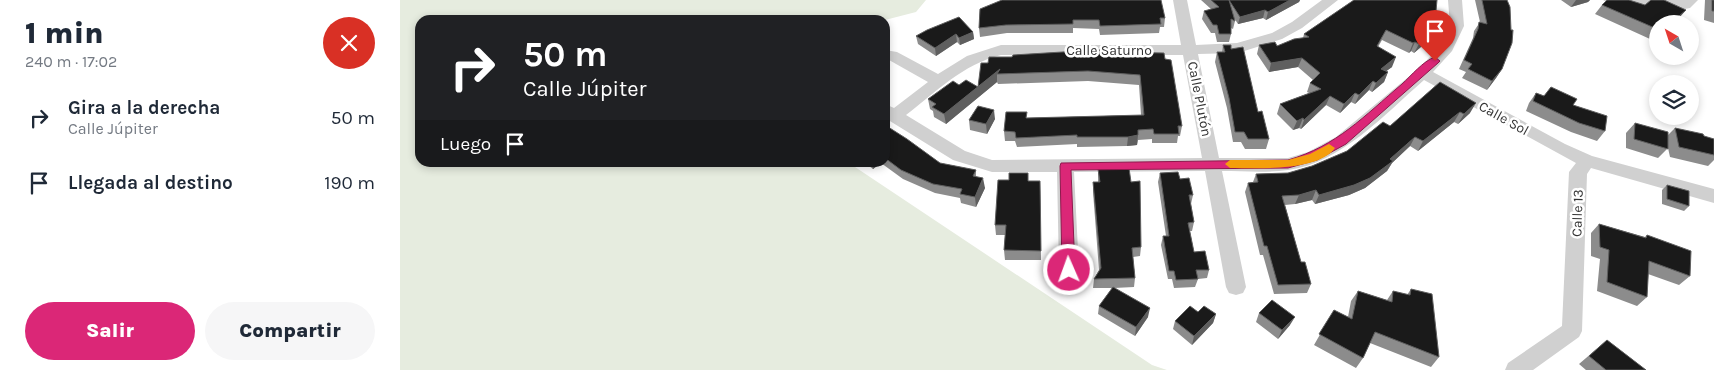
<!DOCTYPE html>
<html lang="es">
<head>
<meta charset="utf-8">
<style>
	body { margin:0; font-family:Karla,sans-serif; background:#f6f6f7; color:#1f2937; height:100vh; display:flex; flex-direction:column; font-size:19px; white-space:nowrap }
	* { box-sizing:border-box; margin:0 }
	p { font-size:16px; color:#747a83 }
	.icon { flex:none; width:28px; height:28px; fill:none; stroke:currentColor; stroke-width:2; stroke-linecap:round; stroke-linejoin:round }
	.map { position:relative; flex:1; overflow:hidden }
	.side { display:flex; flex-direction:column; background:#fff; width:400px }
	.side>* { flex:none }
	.top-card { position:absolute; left:15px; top:15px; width:475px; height:152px; border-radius:15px; box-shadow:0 2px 8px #0003; background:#202124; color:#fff; overflow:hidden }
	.needle { width:32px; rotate:321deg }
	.fabs { position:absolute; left:1249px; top:15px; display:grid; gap:10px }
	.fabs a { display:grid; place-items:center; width:50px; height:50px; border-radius:50%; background:#fff; box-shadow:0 2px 8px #0003; font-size:25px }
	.pin { position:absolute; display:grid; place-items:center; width:42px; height:42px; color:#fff; margin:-51px -21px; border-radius:50% 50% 50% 0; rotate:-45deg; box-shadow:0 0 5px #0007 }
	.pin .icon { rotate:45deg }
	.me { position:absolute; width:55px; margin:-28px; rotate:358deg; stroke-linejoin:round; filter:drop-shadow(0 0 4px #0008) }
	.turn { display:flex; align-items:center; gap:18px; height:105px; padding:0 25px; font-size:22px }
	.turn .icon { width:65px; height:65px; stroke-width:2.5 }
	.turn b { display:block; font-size:35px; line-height:42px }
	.then { display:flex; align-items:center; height:48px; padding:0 25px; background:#0003; gap:10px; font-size:19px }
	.round { display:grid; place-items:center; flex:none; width:52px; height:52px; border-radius:26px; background:#f6f6f7 }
	.overview { display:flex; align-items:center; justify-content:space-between; height:85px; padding:0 25px }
	h1 { font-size:30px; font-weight:800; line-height:38px }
	.cta { display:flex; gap:10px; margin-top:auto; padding:10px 25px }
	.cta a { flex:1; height:58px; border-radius:30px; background:#db2777; color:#fff; font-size:20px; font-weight:800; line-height:58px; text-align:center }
	.cta a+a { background:#f6f6f7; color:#1f2937 }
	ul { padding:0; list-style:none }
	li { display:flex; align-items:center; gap:15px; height:65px; padding:0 25px }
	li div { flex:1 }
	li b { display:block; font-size:19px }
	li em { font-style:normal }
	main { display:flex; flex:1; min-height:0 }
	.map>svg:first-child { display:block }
	.green { fill:#e6ecdf }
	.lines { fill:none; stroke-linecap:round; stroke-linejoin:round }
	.minor { fill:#d0d0d0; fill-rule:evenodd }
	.wall { fill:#8c8c8c }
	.shaded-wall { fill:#5f5f5f }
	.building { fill:#1a1a1a; stroke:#5f5f5f }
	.route { fill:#db2777; stroke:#8e194d }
	.slow { fill:#f59e0b }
	.labels { text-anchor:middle; stroke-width:5; stroke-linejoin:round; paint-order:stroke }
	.street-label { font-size:14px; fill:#333; stroke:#fff }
</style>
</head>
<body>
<main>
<section class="side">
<div class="overview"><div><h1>1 min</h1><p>240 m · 17:02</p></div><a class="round" style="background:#d93025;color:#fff"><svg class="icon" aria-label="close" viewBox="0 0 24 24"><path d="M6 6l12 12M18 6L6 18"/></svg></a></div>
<ul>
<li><svg class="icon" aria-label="right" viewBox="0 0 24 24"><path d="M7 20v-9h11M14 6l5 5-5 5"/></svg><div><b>Gira a la derecha</b><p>Calle Júpiter</p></div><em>50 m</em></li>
<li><svg class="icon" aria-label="arrive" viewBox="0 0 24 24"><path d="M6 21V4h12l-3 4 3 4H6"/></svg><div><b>Llegada al destino</b></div><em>190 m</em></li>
</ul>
<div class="cta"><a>Salir</a><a>Compartir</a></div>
</section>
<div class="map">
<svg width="1314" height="370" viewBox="0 0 1314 370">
	<rect width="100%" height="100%" fill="#fff"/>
	<path class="green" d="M0,0H526L516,12L485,20H20V162L449,163L752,365L767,370H0Z"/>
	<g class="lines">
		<path class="minor" d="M773,0H787L796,45L837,43L872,33L892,22L922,0H938L902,28L882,39L838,53L798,54L819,158H888L908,152L936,137L1018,69L1041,46L1050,26L1048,0H1062L1064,26L1052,51L1033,72L1165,144L1192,156L1314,189V203L1191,168L1187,174L1182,331L1179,337L1133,370H1105L1108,363L1162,326L1169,172L1176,163L1024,80C986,113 940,164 888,170C866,173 843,171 822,171L846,287L843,293L836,295L829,293L826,287L805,171L674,172L679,270L676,276L669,278L662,276L659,270L657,172H592L553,160L485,118V104L494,108L528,82L489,60H485V50L497,52L538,74L567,56L601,45H781ZM601,55H783L802,158L592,160L565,151L506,115C536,92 563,64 601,55Z
			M1203,0H1298L1290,8L1285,9L1210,4Z"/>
	</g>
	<path class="wall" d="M801,0H900L899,2L866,20L863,18L838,24L834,18L835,21L833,29L831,28V34L829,42H817L815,33H811L802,19L804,11L811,9Z
		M954,0L1029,40L1014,53L1011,51L1009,53L982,40L978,47L992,67L986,71L988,72L984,82L972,92L969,90L955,104L951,102L940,113L926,105L901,129L899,128L893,130L877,114L880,104L909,93L907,92L910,83L913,80L898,67L869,72L857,54L859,45L877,46L903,38L904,34Z
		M1075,0H1107L1102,69L1096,78L1087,90L1062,78L1066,72L1059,69L1073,38L1074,31L1080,22Z
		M1161,0H1190L1188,2L1171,7Z
		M1305,0H1314V23L1304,20Z
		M1202,5H1245L1286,10L1278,19L1258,24L1257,38L1250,39L1195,14Z
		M580,9L765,18L764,27H760L759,33L700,35L699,29L673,28V33H607L580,37L579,28Z
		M573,32L574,39L560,45L557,42L536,56L518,44L516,36Z
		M823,45L831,49L858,112L869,139L866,149H845L841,142H833L827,108L815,62L817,52H822Z
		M712,52L765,59L782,126L780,136H778L777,143H752V139L738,140L737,145L727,146L677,147V144L617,147L615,141H605L604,131L627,118L741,115L739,85L688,81L598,84L597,82L546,124L534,117L533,111L530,109L528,99L559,85L578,87L588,63L612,57Z
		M1040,82L1070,113L1058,124L1054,122L1018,151L1010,146L992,163L987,171L965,188L949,195L915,204L912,200L895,204L885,205L901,262L911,284L907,293L874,294L863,255H860L845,192L848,183L853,182L856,174L888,173L912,166L947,151L990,126Z
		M1136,93L1173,105L1205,131L1197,141L1171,132L1126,111L1129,103Z
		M595,119L587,134L570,130L569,120Z
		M1235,123L1268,135L1275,128L1314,139V160L1308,166L1270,157L1268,148L1258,158L1226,148V133Z
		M485,125L540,163L576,170V177L585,188L576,207L561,203L560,198L535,193L503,179L481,163L473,169L464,162H485Z
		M698,169L741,247L740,256L733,257L735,278L734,287L714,288L748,317L735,336L698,314L699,306L712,288H693L694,279L699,270L693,192V182H698Z
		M628,173V181H640L641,260H605L604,250L605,235H596L595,225L609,180Z
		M760,173L780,179L793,195L791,204L794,222L792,231H790L794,252L809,270L807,278L798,279L795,287L774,288L772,279H768L761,245L763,236H766L758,182Z
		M1267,185L1289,206L1284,211L1262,204V190Z
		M1199,224L1245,237L1247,235L1290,276L1279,285L1248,274L1247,297L1237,306L1197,291L1200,259L1191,256V233Z
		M1011,289L1039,357L1031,367L970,343L963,358L956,368L914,345L934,310L948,317L951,301L958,291L987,300L993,291L1007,295Z
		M798,312L816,314L813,323L792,345L773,329L775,321Z
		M859,313L890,325L878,339L856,322Z
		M1207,340L1246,370H1186L1179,364Z"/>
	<path class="shaded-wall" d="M890,0H900L899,2L866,20L868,12Z
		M1176,0H1190L1188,2L1171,7Z
		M865,10L863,18L838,24L840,17Z
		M1286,10L1278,19L1274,24H1270Z
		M1034,31L1029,40L1014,53L1019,44Z
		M573,32L574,39L560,45L559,38Z
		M556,34L557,42L536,56L535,48Z
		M1015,42L1011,51L1009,53L1013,43Z
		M996,57L992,67L977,78L981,69Z
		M902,58L898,67L869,72L871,63Z
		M600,69L597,74V82L546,124L544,114Z
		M1102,69L1096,78L1087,90L1092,81Z
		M988,72L984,82L972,92L976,83Z
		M973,81L969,90L955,104L959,95Z
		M955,93L951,102L940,113L944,104Z
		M930,96L926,105L901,129L904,120Z
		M1076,103L1070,113L1058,124L1064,114Z
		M594,110L595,119L587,134L586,124Z
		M1060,112L1054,122L1018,151L1023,141Z
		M903,118L899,128L893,130L897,121Z
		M738,135L737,145L727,146L728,137Z
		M1015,137L1010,146L992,163L987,171L965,188L949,195L915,204L919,195L990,159Z
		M471,162H481V163L473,169Z
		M583,178L585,188L576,207L575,197Z
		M916,190L912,200L895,204L899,195Z
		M750,308L748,317L735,336L736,327Z
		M816,314L813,323L792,345L794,336Z
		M895,317L890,325L878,339L882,330Z"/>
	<path class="building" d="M602,0H761L765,18H760L761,24L700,26L699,20H673V24L606,25L579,28L580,9Z
		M811,0H829L835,21L831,19V34H819L817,25H813L804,11L819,7Z
		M829,0H890L868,12L865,10L840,17Z
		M954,0H1037L1036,11L1040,12L1034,31L1019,44L1015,42L1013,43L986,30L977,46L996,57L981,69L988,72L976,83L973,81L959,95L955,93L944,104L930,96L904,120L903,118L897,121L880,104L921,89L910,83L920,73L902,58L871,63L859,45L875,42L877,46L894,39L909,37L904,34Z
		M1082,0H1107L1110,7L1111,30H1113L1112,43L1102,69L1092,81L1068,69L1072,64L1064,60L1078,29L1079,22L1087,24Z
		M1207,0H1229L1245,5L1251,0H1264L1286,10L1270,24H1258L1257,29L1202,5Z
		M1312,0H1314V11H1312Z
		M559,17L573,32L559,38L556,34L535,48L516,36L527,30Z
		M823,45H831V49L843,47L858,112L862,111L869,139H848L844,132H835L829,98L817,52H825Z
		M712,49V52L764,53L765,59L771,60L782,126H778L779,134H754L753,129L738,130V135L728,137H677V135L616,138L615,132L604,131L606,112H627L626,118L744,115L740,75L688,71L597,74L600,69L544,114L532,107L536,104L528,99L553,81L559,85L566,80L578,87L581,63H588L589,57H612L613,55Z
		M1040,82L1076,103L1064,114L1060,112L1023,141L1015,137L990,159L993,161L970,178L954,185L919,195L916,190L899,195L882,196L901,262H905L911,284L878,285L867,246H864L848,183L858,182L856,174L888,173L912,166L947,151L983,122L990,126Z
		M1151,87L1177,99L1173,105L1207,116L1205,131L1179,123L1133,101L1136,93L1144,96Z
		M578,106L594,110L586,124L569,120Z
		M1235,123L1268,132V149L1234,139Z
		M485,125L507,139L540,163L576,170L573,176L583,178L575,197L560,194L562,189L533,184L501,170L485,158Z
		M1275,128L1303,134L1304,136L1314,139V155L1279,147Z
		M729,168L731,182L740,181L741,247L732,248L735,278L694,279L701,268L693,182H700L698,169Z
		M778,172L780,179L789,178L793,195H789L794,222L788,223L794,252L805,251L809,270H796L798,279L776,280L774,271H769L763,236H769L760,173Z
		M609,173H628V181H640L641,251L604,250L606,225H595L598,180H609Z
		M1267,185L1289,191V206L1267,199Z
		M1199,224L1246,238L1247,235L1291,251L1290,276L1249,261L1247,297L1207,282L1209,250L1200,247Z
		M713,287L750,308L736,327L699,306Z
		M1011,289L1032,294L1039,357L975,332L963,358L919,334L934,310L952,319L958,291L992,302L993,291L1010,295Z
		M872,300L895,317L882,330L859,313Z
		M790,306L798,312L804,306L816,314L794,336L775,321Z
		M1207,340L1246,370H1206L1189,356Z"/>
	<path class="route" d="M1035,57L1040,61L1038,63L946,144L917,160L888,168L671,170L675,270L673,274L669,276L664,274L662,270L660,166L661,163L888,160C937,146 964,116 1002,84C1011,76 1023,61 1035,57Z"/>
	<path class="slow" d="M929,144L935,148C918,172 856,168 830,168L825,164L830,160H888L910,154Z"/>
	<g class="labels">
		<g class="street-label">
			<text x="709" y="55">Calle Saturno</text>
			<text transform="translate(800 99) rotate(79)" y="5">Calle Plutón</text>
			<text transform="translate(1104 118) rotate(29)" y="5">Calle Sol</text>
			<text transform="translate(1177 213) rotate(-88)" y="5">Calle 13</text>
		</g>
	</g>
</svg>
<div class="fabs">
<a><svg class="needle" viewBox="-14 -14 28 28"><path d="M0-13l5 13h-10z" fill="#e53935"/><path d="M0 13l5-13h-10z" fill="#747a83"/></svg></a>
<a><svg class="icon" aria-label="layers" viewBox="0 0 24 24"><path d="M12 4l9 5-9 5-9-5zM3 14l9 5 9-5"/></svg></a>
</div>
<div class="pin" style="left:1035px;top:61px;background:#d93025"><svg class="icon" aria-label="arrive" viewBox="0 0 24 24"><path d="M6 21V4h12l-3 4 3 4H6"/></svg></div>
<svg class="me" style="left:669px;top:270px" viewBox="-20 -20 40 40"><circle r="17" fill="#db2777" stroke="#fff" stroke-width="3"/><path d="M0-11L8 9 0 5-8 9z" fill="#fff"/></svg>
<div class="top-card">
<div class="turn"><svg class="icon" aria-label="right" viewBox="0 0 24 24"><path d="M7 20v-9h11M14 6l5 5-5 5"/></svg><div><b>50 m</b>Calle Júpiter</div></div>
<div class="then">Luego<svg class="icon" aria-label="arrive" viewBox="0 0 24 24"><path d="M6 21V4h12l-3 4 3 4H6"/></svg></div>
</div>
</div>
</main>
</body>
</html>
